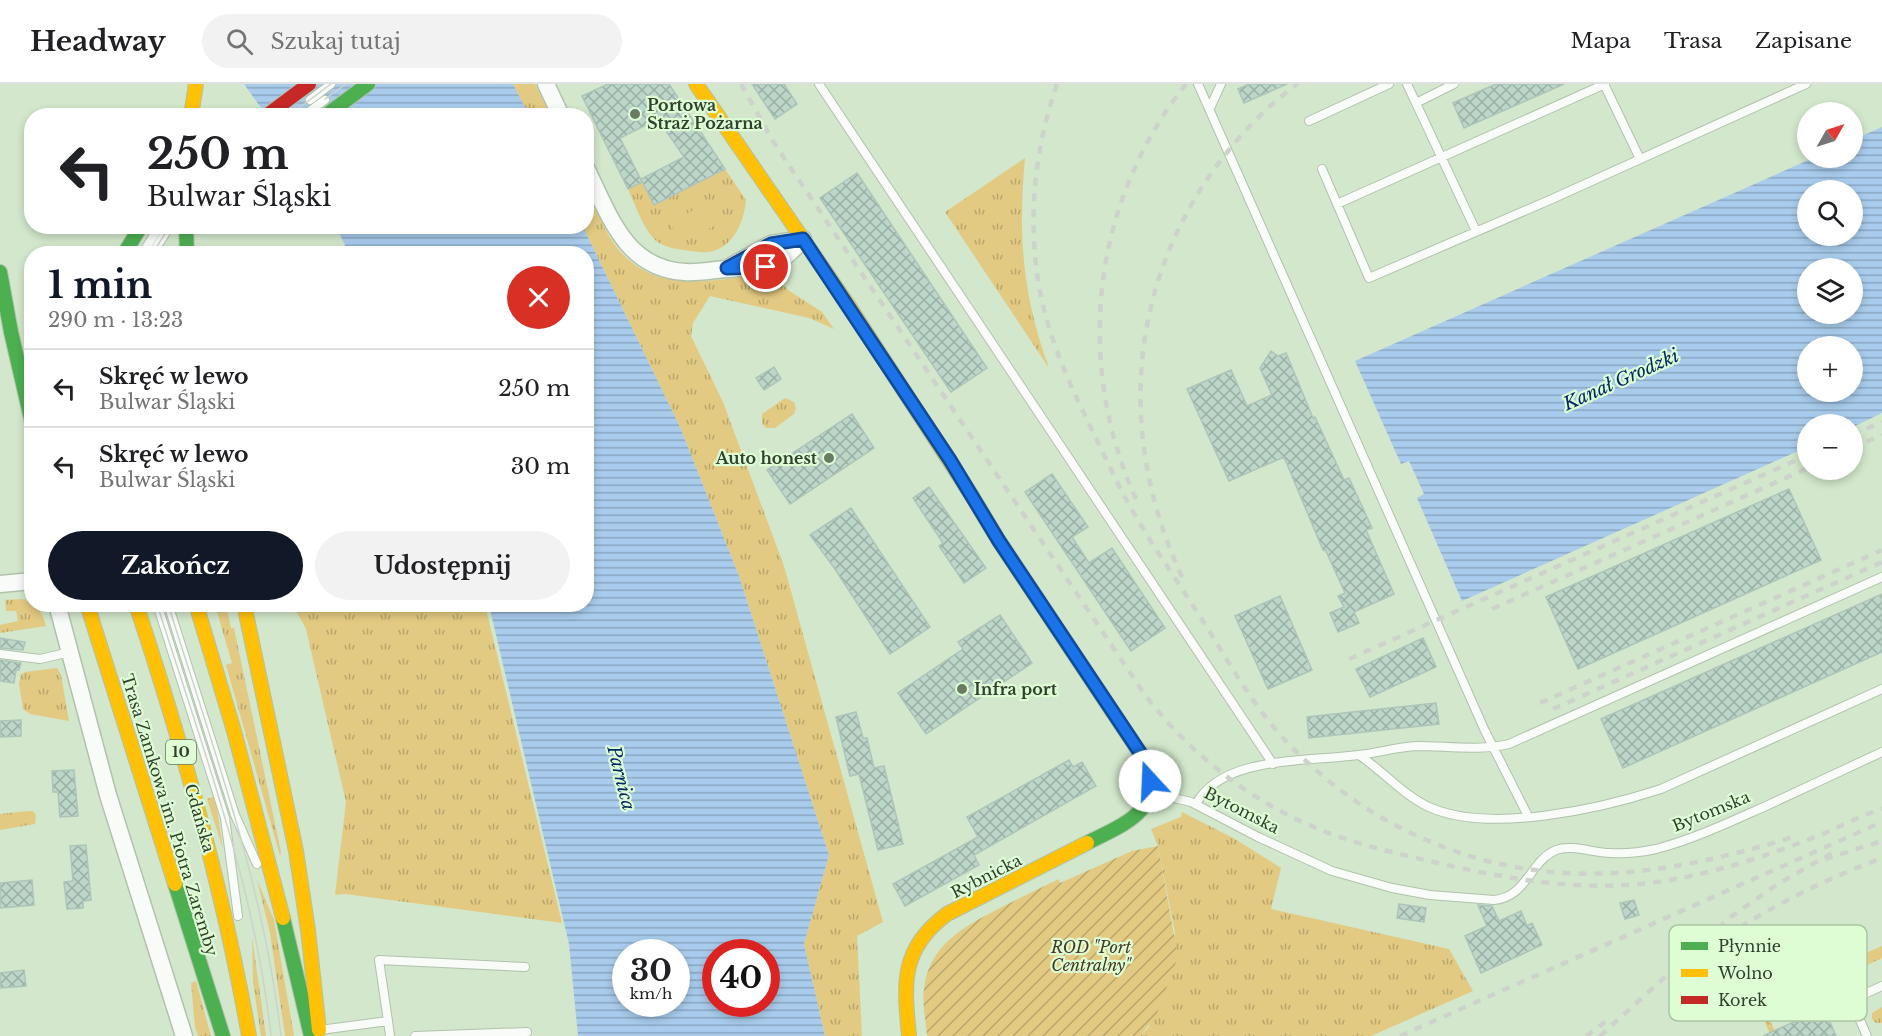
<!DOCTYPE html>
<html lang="pl">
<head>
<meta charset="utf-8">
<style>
	body { margin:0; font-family:"Libre Baskerville",serif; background:#f2f2f2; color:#202124; height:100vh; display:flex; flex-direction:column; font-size:22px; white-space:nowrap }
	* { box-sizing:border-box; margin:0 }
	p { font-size:20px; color:#757577 }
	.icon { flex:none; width:33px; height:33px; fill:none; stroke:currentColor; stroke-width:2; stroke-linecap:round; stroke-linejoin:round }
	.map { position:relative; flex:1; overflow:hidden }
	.drawer { position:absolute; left:24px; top:162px; width:570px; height:366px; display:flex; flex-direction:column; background:#fff; border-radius:24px; box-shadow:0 3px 9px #0003 }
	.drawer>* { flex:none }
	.banner { position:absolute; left:24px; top:24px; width:570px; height:126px; border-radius:24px; box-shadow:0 3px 9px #0003; background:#fff; color:#202124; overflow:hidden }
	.needle { width:39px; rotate:51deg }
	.buttons { position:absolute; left:1797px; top:18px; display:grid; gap:12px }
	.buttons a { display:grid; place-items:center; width:66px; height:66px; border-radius:50%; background:#fff; box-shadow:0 3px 9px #0003; font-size:30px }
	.speed { position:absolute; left:612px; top:855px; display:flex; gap:12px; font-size:30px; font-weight:700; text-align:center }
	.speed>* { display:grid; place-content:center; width:78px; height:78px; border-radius:50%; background:#fff; box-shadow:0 3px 9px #0003; line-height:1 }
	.speed small { font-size:15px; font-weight:400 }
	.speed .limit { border:9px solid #d22; background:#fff; color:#111 }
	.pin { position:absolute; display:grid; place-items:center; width:51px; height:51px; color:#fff; margin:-26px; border:3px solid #fff; border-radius:50%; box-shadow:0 2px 6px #0007 }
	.me { position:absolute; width:66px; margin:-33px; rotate:340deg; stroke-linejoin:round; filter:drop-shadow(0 0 4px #0008) }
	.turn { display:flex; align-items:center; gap:21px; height:126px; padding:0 24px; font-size:27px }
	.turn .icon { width:78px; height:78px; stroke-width:2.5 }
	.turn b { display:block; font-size:42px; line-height:51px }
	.round { display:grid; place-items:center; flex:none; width:63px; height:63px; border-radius:32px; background:#f2f2f2 }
	.headline { display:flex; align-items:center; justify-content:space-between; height:102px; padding:0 24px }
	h1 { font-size:36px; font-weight:700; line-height:45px; color:#111827 }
	.button { display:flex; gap:12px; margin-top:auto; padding:12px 24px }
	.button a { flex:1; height:69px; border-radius:36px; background:#111827; color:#fff; font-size:24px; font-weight:700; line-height:69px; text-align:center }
	.button a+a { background:#f2f2f2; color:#202124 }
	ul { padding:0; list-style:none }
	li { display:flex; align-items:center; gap:18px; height:78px; padding:0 24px; border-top:2px solid #e0e0e0 }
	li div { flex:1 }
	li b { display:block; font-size:22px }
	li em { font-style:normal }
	header { display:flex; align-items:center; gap:36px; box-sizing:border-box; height:84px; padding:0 30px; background:#fff; border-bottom:2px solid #e0e0e0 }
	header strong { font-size:28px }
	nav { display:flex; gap:33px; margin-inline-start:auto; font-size:21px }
	.search { width:420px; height:54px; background:#f2f2f2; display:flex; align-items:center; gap:15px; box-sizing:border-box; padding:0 21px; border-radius:33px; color:#757577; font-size:22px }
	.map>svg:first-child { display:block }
	.grass { fill:url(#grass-tufts) }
	.park { fill:#e3ca82 }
	.garden { fill:url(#garden-furrows) }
	.water { fill:url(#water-rules); fill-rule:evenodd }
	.building { fill:url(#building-cross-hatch); stroke:#adc5b9; stroke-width:1.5 }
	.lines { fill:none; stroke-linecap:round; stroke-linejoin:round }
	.lane-casing { stroke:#b1c2ac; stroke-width:10 }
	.street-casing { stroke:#b1c2ac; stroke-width:19 }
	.fast-casing { stroke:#b1c2ac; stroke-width:16 }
	.slow-casing { stroke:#b1c2ac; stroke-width:16 }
	.jam-casing { stroke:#b1c2ac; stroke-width:16 }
	.lane { stroke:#f8fbf7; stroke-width:8 }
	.street { stroke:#f8fbf7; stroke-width:16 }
	.fast { stroke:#4caf50; stroke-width:14 }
	.slow { stroke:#ffc107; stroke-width:14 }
	.jam { stroke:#c62828; stroke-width:14 }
	.tram { stroke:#cdd3cb; stroke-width:1.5 }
	.rail { stroke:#cdd3cb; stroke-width:4.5; stroke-dasharray:8 8; stroke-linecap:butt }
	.fast-bridge-casing { stroke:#b1c2ac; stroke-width:16; stroke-linecap:butt }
	.fast-bridge { stroke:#4caf50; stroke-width:14 }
	.route-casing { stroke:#114b97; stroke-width:15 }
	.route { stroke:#1a73e8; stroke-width:10 }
	.poi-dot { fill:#6a7b64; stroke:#defdd5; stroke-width:2 }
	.labels { text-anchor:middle; stroke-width:4.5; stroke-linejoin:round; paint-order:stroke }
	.shield { fill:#defdd5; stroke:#66795f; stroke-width:1.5 }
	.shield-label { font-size:15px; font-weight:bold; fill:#32412d }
	.poi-label { font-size:16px; font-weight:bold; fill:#32412d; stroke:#defdd5; text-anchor:start }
	.street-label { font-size:16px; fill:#32412d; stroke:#defdd5 }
	.park-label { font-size:16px; font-style:italic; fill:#443723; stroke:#defdd5 }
	.water-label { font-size:18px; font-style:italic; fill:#002a64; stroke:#defdd5 }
	.key { fill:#defdd5; stroke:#aac5a3; stroke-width:1.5 }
	.key-label { font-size:16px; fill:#32412d }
</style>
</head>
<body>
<header>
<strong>Headway</strong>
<div class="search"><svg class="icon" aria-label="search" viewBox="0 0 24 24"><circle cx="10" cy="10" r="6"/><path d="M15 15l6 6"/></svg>Szukaj tutaj</div>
<nav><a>Mapa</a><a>Trasa</a><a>Zapisane</a></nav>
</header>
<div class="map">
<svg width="1882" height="952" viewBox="0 0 1882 952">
	<defs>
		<pattern id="grass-tufts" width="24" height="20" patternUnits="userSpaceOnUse" patternTransform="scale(1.5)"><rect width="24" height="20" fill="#e3ca82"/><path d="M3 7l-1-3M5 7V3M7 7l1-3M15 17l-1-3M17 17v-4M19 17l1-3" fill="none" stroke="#b9a66b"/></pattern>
		<pattern id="garden-furrows" width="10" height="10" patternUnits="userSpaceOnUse" patternTransform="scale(1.5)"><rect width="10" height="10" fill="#e3ca82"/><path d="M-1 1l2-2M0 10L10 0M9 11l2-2" fill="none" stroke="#b9a66b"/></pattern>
		<pattern id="water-rules" width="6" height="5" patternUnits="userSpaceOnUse" patternTransform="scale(1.5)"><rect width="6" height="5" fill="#a9cced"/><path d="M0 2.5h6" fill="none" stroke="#8aa7c0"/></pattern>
		<pattern id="building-cross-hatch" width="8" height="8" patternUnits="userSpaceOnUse" patternTransform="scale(1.5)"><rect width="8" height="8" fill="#bdd6ca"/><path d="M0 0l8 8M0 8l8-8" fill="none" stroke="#9aafa4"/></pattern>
	</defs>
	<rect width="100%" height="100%" fill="#d2e7cb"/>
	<path class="grass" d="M513,0H535L551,31H529Z
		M1025,74C1018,151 1022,210 1049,284L945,128Z
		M725,85L746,116C744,138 733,165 708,168C700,169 692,167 684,166C674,165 661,162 654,155C642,142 635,120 628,105L642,98L655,121Z
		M587,104C596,123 604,148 618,165C659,214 718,194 773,189L788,206L822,228L834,245L809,234L710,212L693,239L691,252L723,318L784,482L883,838L857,852L862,952H825L804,860L829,771L739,492L680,343L583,143L586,142Z
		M785,314L794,318L796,324L794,330L775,344H766L762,339V330Z
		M21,515C35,518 42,526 46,542L0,549V541L18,537L16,527H6L5,516Z
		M215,521H226L231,544H234L281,768L280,772L226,581L232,579Z
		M293,521H485L562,839L346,810L335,811L346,718L306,545Z
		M57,584L61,591L69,637L30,630L23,625L19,600L21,590L25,588Z
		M215,712L223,765L207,715Z
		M28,727H33L36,731L35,740L0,746V730Z
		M1182,728L1235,755L1281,784L1271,825L1449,865L1473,907L1371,952H1140L1149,943L1175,849L1158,762L1151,745L1181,733Z
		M257,796L274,836L294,952H285L270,849Z
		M252,853L266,952H261L253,898Z
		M1882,862V874L1857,886L1862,896L1859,899L1856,898L1851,888L1765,925L1777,952H1771L1755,917Z
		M196,897L211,952H198L195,943L191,899Z
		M1882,923V939H1876L1872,935V929Z"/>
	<path class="park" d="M712,117L722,138L680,159L670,138Z"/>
	<path class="garden" d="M1158,762L1178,873L1156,932L1140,952H927C926,937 922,920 924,905C929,859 967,841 1004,822C1022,813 1040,804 1059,795L1060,799L1132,767Z"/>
	<path class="water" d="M244,0H513L529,31H266Z
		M1882,43V329L1853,343L1852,340H1808L1807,363L1462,517L1417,414L1424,410L1409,377L1401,380L1355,277L1813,74H1852L1853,56ZM1808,106H1852V152H1808ZM1808,184H1852V230H1808ZM1852,262V308H1808V262Z
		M336,143H583L680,343L739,492L829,771L804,860L825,952H578L569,860L489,521L586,520V170L349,169ZM626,868H676V920H626ZM716,868H766V920H716Z"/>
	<path class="building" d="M608,0H669L725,85L654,121L641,95L684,73L658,35L620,54L642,98L628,105L582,12Z
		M752,0H784L797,20L775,35Z
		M1249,0H1287L1244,19L1238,5Z
		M1496,0H1564L1464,44L1453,19Z
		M857,89L987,284L951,308L820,114Z
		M1271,267L1278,272L1286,269L1313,334L1315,333L1344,396L1349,394L1372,444L1366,446L1394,510L1354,528L1359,539L1338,548L1330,529L1344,523L1338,512L1345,509L1325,465L1323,466L1284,373L1229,397L1187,305L1231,286L1247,322L1272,311L1260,284Z
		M774,283L781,295L764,306L756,294Z
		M852,330L874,364L790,420L767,386Z
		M1052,390L1088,443L1072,453L1089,479L1112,464L1165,544L1131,567L1025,408Z
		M929,403L986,484L964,499L939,462L943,459L913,414Z
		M1789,405L1821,476L1578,585L1546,513Z
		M851,424L930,543L890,570L835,485L810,451Z
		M1882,510V568L1623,684L1601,635Z
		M1280,512L1312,586L1268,605L1235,532Z
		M1000,531L1032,579L926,650L898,609L963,565L958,558Z
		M0,554L25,558L23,566L0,564Z
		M1423,554L1436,583L1370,613L1356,585Z
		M0,576L21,579L19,586H16L14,599L0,597Z
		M1436,619L1439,640L1309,654L1307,633Z
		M856,628L863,654H867L874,684L884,682L903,760L878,766L859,690L850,692L836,633Z
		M21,636V652L0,653V637Z
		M1069,676L1073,683L1082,678L1096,702L974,771L979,781L905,822L893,800L978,753L967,733Z
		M74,686L78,732L60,733L58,708H53L52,687Z
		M86,761L91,816L83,817V824L67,825L64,798L73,797L70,762Z
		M32,796L34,821L0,824V799Z
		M1634,816L1639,831L1625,835L1620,819Z
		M1399,820L1426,824L1424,838L1397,834Z
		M1478,821L1492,822L1499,837L1521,827L1527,842L1532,839L1542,861L1481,889L1465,852L1487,842Z
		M24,886L26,902L0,904V889Z
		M1824,924L1836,952H1763Z"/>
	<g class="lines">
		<g class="lane-casing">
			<path id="lane" d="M819,0L1273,680
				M1198,0L1485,647L1528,732
				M1407,0L1476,147
				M1604,0L1640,75
				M310,16L331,0
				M1416,19L1454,0
				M1210,24L1221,0
				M303,32L325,16
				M1309,37L1389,0
				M1322,85L1369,194L1552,115L1806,0
				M1337,120L1605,0
				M142,170L160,142
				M152,170L170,142
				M157,520L225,734L238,832
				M168,520L235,731L257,780
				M0,570L40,575L70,568
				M1359,671C1383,687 1403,711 1429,723C1489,750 1600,725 1661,705L1882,605
				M1152,709L1191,718L1258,753L1332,787L1392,804L1430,811L1494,816C1527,813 1530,777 1556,766C1571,760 1594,769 1610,769C1625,770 1642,768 1656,765C1694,755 1730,738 1766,722C1805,704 1843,686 1882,668
				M1196,720C1223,671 1309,678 1358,671C1378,669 1396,663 1417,662C1447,662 1479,667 1509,660L1882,493
				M388,937L379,876L525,883
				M320,946L388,937L390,952
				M415,952L527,948
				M1867,952L1851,916L1882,902"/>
		</g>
		<g class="street-casing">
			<path id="street" d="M546,0L561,32
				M586,84C609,130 625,185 685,188C698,189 712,186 726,185C768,181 772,190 803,155
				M731,182L771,160L803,155
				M0,500L32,497
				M57,520L108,711L184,952"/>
		</g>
		<g class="fast-casing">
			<path id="fast" d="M325,32L368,0
				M124,170L141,142
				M0,188L11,248L32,339
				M972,412L999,457L1144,675C1167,726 1124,740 1087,759
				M175,800L223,952
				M283,834L311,952"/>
		</g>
		<g class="slow-casing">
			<path id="slow" d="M696,0L849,222L972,412
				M191,32L196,0
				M87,520L175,800
				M136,520C183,662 223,805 249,952
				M196,520L234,647L283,834
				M244,520L296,767L308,846L319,946
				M909,952C904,899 900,865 947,830L1087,759"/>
		</g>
		<g class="jam-casing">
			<path id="jam" d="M266,32L309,0"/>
		</g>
		<use href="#lane" class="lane"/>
		<use href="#street" class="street"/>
		<use href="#fast" class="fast"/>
		<use href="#slow" class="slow"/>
		<use href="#jam" class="jam"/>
		<path class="tram" d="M325,15L346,0
			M288,32L331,0
			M152,170L170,142
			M157,520C202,662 255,803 271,952
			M168,520C213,664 264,802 281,952"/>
		<path class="rail" d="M741,0L774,59L1143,608C1191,673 1260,725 1337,752C1374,765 1413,773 1451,782C1529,799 1601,810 1681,794C1727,785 1772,770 1815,753C1838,744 1859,732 1882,725
			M1057,0C1034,67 1027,138 1040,208C1050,258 1070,301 1092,346C1105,372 1117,400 1132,426C1153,463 1178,498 1201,534C1227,575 1251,619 1284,655C1324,698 1371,732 1424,755C1550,810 1666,792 1793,753
			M1852,351L1882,338
			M1852,364L1882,351
			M1136,415C1074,278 1092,118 1186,0
			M1182,493C1119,357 1126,208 1215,84C1238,53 1266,22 1298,0
			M1492,525L1808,384
			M1349,575L1808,371
			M1540,619L1882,466
			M1553,625L1882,478
			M1825,775L1882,757
			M1700,869C1757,830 1817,798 1882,774
			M1400,952L1882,738
			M1586,952L1605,938
			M1600,952L1732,832L1778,800L1832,769"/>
		<g class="fast-bridge-casing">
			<path id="fast-bridge" d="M186,142L187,170"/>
		</g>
		<use href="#fast-bridge" class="fast-bridge"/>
	</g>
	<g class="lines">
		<g class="route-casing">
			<path id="route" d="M766,183L727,184L771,160L803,155L950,376L999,457L1143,673L1148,682L1150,697"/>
		</g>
		<use href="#route" class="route"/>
	</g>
	<g class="poi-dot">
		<circle cx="635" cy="30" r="6"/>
		<circle cx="829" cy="374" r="6"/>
		<circle cx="962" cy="605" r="6"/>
	</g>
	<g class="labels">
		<rect class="shield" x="166" y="656" width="30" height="24" rx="4.5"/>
		<g class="shield-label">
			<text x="181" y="673">10</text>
		</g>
		<g class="poi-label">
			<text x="647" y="27">Portowa<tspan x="647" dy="18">Straż Pożarna</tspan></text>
			<text x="817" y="380" text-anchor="end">Auto honest</text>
			<text x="974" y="611">Infra port</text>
		</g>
		<g class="street-label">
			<text transform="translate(1242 726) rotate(27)" y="6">Bytomska</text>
			<text transform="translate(1711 727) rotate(-22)" y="6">Bytomska</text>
			<text transform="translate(170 731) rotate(73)" y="6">Trasa Zamkowa im. Piotra Zaremby</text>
			<text transform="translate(200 734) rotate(74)" y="6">Gdańska</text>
			<text transform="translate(986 792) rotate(-27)" y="6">Rybnicka</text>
		</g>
		<g class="park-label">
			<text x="1091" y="869">ROD "Port<tspan x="1091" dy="18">Centralny"</tspan></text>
		</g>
		<g class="water-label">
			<text transform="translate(1621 296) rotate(-24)" y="6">Kanał Grodzki</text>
			<text transform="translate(621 694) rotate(76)" y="6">Parnica</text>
		</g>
	</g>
	<rect x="1669" y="841" width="198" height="96" rx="9" class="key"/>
	<rect x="1681" y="858" width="27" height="8" fill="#4caf50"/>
	<rect x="1681" y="885" width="27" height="8" fill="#ffc107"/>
	<rect x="1681" y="912" width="27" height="8" fill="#c62828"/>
	<g class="key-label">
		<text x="1718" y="868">Płynnie</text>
		<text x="1718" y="895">Wolno</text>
		<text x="1718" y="922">Korek</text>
	</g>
</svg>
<div class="buttons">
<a><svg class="needle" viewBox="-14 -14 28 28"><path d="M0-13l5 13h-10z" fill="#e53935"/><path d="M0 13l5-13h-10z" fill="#757577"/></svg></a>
<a><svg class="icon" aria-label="search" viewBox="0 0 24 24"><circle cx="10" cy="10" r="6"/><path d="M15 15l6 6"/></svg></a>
<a><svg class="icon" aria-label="layers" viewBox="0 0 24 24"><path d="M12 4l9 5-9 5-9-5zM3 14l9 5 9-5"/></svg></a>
<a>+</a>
<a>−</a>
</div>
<div class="speed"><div>30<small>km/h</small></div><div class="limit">40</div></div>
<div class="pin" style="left:766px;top:183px;background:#d93025"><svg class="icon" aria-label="arrive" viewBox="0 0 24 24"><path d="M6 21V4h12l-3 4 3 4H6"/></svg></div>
<svg class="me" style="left:1150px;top:697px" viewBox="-20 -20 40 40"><circle r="19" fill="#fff"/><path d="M0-13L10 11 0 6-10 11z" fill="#1a73e8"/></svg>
<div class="banner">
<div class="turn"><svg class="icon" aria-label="left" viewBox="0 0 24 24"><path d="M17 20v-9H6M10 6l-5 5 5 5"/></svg><div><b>250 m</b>Bulwar Śląski</div></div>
</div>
<section class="drawer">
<div class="headline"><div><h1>1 min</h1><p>290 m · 13:23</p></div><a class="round" style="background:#d93025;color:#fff"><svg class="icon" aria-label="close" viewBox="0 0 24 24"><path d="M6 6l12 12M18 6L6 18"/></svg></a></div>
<ul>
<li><svg class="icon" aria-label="left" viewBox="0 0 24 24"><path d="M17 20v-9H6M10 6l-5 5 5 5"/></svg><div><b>Skręć w lewo</b><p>Bulwar Śląski</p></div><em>250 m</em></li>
<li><svg class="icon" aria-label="left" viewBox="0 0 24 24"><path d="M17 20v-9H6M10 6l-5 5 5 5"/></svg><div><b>Skręć w lewo</b><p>Bulwar Śląski</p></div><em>30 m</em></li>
</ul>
<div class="button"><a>Zakończ</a><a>Udostępnij</a></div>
</section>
</div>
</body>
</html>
